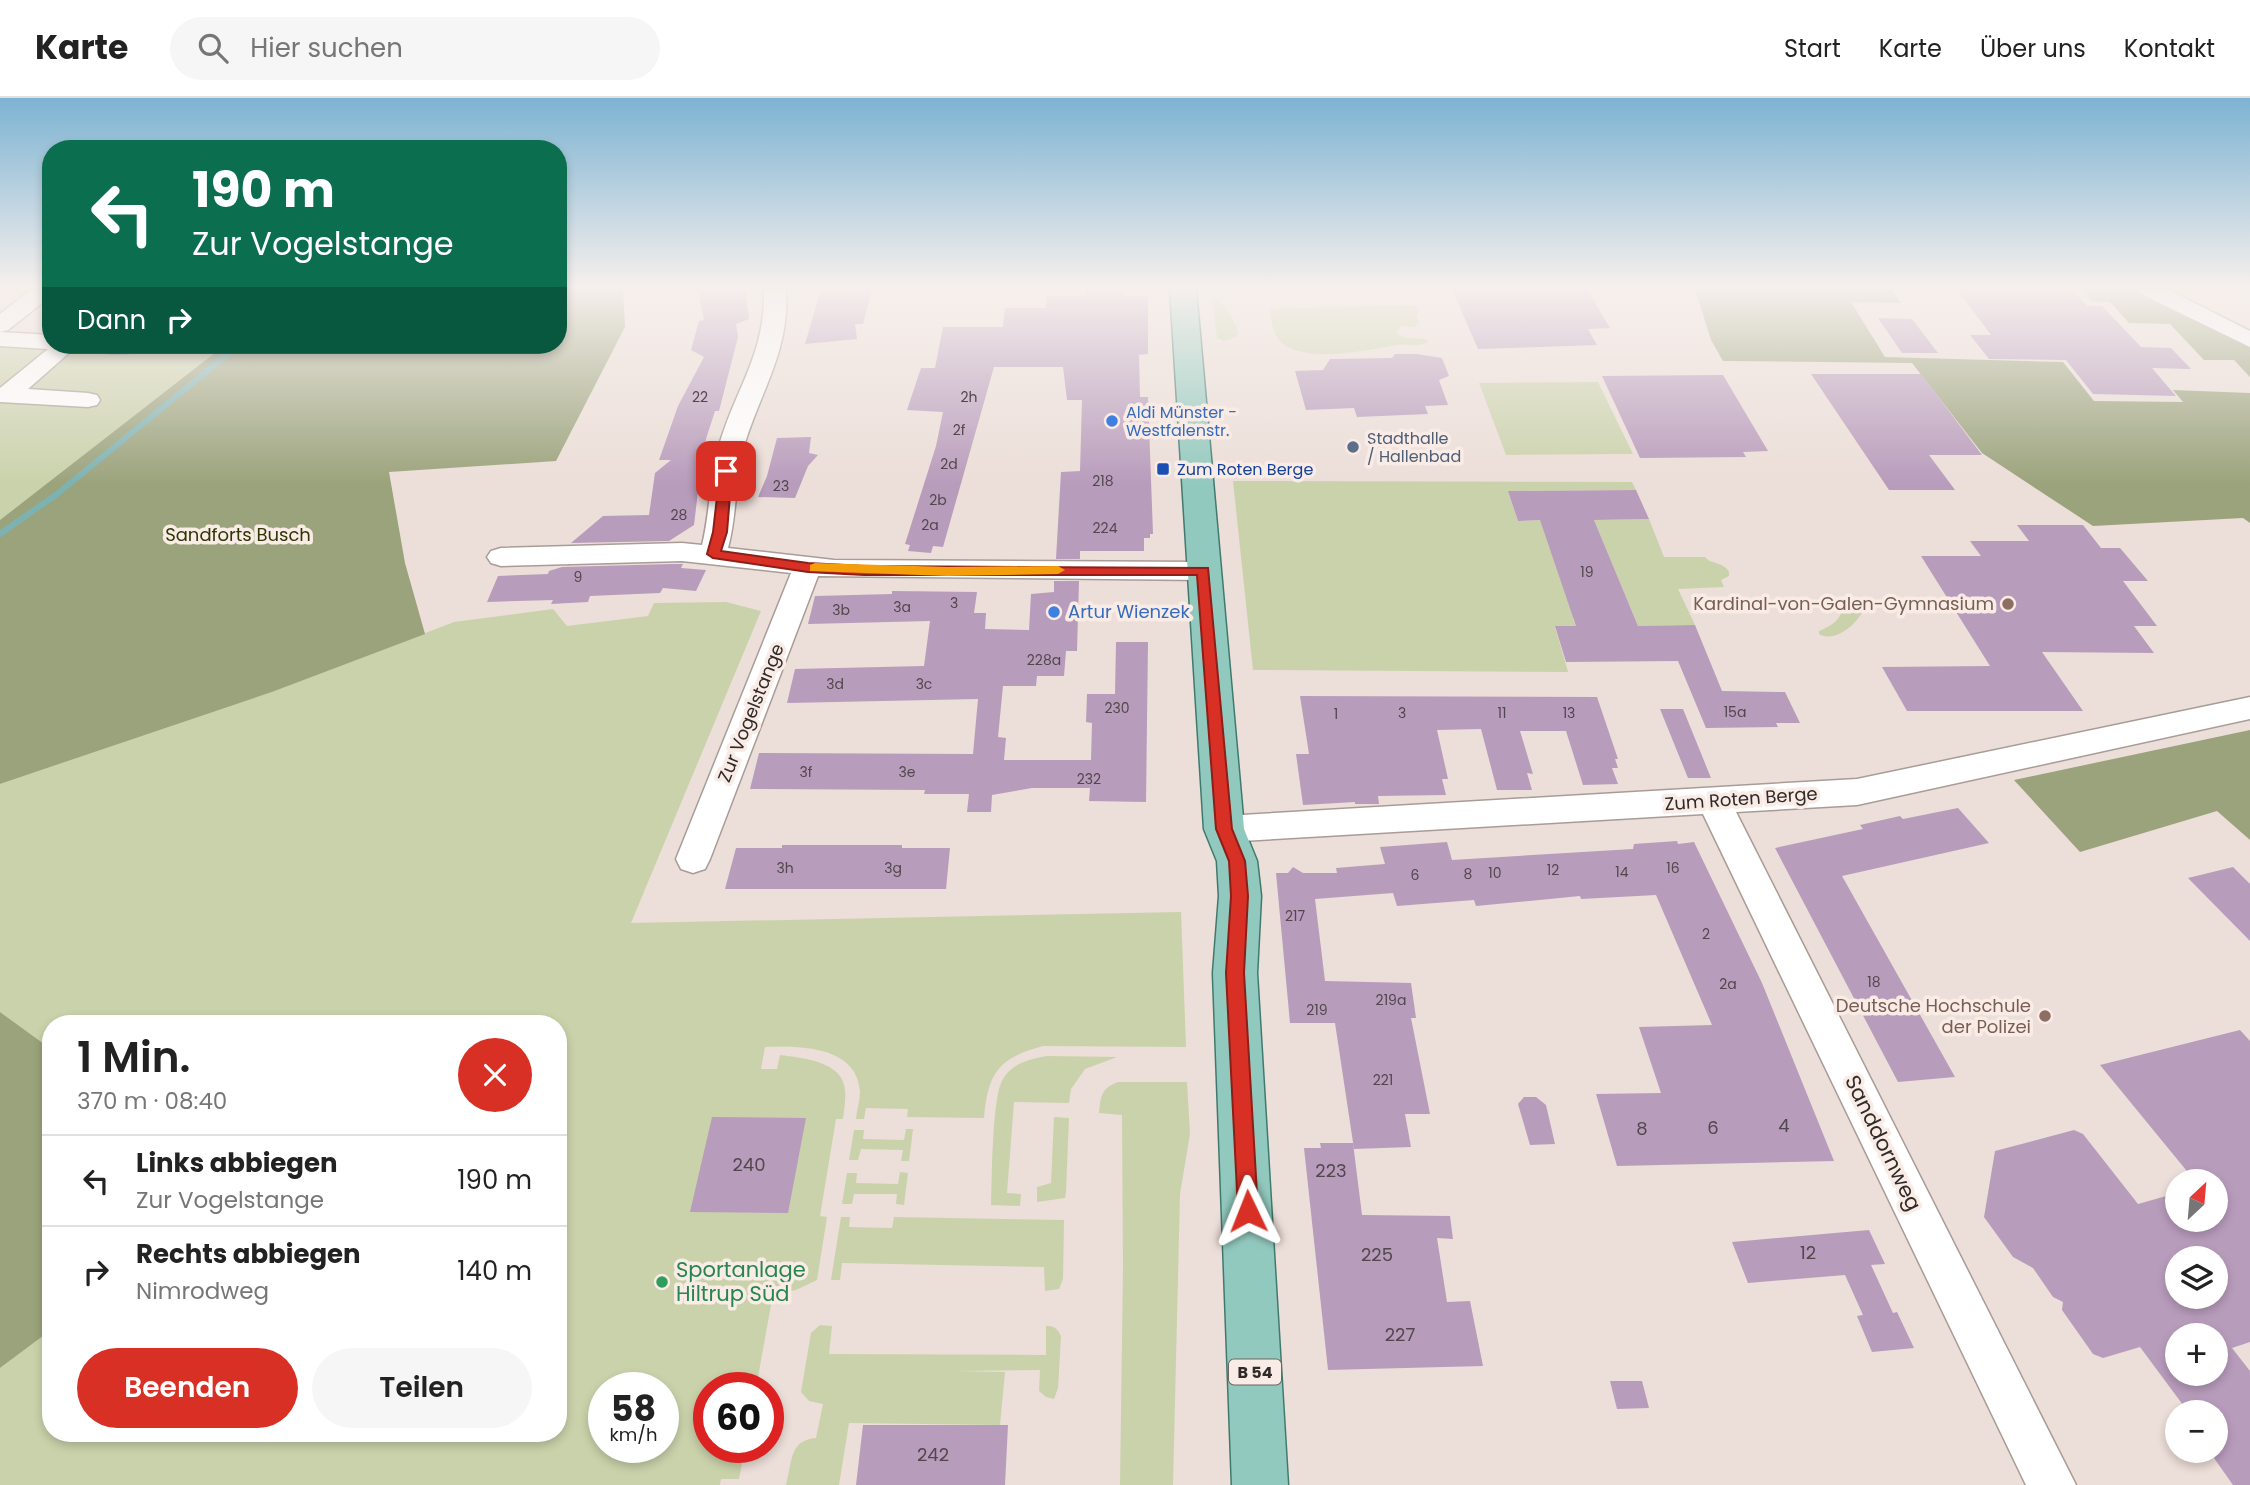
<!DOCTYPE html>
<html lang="de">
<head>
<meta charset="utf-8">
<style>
	body { margin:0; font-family:Poppins,sans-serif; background:#f6f6f6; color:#222; height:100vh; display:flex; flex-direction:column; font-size:26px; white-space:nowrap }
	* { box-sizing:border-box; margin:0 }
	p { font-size:23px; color:#767676 }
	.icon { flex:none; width:38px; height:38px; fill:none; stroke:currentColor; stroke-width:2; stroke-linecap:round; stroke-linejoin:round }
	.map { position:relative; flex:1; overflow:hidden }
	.drawer { position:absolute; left:42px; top:917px; width:525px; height:427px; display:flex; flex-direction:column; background:#fff; border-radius:28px; box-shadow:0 4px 10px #0003 }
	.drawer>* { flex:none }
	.top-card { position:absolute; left:42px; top:42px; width:525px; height:214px; border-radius:28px; box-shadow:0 4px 10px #0003; background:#0b6e4f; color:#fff; overflow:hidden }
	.needle { width:46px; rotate:26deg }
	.fabs { position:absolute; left:2165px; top:1071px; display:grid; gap:14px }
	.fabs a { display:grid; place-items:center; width:63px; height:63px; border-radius:50%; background:#fff; box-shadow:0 4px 10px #0003; font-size:35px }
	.speed { position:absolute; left:588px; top:1274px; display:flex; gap:14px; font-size:35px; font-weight:700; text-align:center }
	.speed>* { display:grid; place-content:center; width:91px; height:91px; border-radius:50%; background:#fff; box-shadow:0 4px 10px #0003; line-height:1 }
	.speed small { font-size:18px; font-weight:400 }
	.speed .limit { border:10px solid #d22; background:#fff; color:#111 }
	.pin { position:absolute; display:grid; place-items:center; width:60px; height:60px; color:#fff; margin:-30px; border-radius:14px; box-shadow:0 4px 10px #0006 }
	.me { position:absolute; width:77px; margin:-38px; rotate:358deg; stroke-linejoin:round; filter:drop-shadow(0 0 5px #0008) }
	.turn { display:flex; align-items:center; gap:24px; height:147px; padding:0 35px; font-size:32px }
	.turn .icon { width:91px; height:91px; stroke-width:2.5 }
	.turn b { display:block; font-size:49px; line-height:60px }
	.then { display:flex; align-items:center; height:66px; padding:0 35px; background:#0003; gap:14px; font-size:26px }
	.round { display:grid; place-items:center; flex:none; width:74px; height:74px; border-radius:37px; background:#f6f6f6 }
	.headline { display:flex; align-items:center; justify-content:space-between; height:119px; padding:0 35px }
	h1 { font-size:42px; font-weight:600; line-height:52px }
	.button { display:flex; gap:14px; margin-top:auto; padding:14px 35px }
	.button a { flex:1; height:80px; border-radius:42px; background:#d93025; color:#fff; font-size:28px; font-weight:600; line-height:80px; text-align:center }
	.button a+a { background:#f6f6f6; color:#222 }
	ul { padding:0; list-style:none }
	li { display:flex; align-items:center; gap:21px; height:91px; padding:0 35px; border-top:2px solid #e0e0e0 }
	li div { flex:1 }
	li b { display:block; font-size:26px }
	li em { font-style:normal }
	header { display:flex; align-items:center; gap:42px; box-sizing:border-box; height:98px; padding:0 35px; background:#fff; border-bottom:2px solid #e0e0e0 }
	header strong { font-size:33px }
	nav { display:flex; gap:38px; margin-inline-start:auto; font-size:24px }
	.search { width:490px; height:63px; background:#f6f6f6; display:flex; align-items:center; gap:18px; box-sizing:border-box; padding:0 24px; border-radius:38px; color:#767676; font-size:26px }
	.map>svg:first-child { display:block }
	.green { fill:#cad2ab; fill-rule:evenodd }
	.forest { fill:#9ba37c }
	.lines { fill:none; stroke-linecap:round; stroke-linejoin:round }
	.stream { stroke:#7db2b2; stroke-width:6 }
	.building { fill:#b89cbc; fill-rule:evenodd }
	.street-casing { stroke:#a99c97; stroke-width:3 }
	.primary-casing { stroke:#407a6e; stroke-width:3 }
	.street { fill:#fff; fill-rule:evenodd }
	.primary { fill:#92c9be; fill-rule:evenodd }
	.route { fill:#d93025; stroke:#8d1f18; stroke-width:2 }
	.slow { fill:#f59e0b }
	.shop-dot { fill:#3f7fe0; stroke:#f9ebe5; stroke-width:2.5 }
	.service-dot { fill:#5c6f8a; stroke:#f9ebe5; stroke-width:2.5 }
	.transit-dot { fill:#1a4fb4; stroke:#f9ebe5; stroke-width:2.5 }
	.education-dot { fill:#8d6e63; stroke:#f9ebe5; stroke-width:2.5 }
	.leisure-dot { fill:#2e9e5b; stroke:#f9ebe5; stroke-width:2.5 }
	.labels { text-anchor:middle; stroke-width:7; stroke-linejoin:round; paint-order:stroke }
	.number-label { font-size:14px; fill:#52474d }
	.far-shop-label { font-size:16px; fill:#366cbe; stroke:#f9ebe5; text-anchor:start }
	.far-service-label { font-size:16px; fill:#4e5e75; stroke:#f9ebe5; text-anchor:start }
	.far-transit-label { font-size:16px; fill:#164399; stroke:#f9ebe5; text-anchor:start }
	.shield { fill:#f9ebe5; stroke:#6c6561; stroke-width:2 }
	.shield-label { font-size:16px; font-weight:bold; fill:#302b28 }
	.park-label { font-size:18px; fill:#2f3504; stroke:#f9ebe5 }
	.education-label { font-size:18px; fill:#785e54; stroke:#f9ebe5; text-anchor:end }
	.shop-label { font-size:18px; fill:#366cbe; stroke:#f9ebe5; text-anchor:start }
	.street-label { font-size:18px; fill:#302b28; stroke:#f9ebe5 }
	.near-number-label { font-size:18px; fill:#52474d }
	.near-street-label { font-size:21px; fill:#302b28; stroke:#f9ebe5 }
	.near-leisure-label { font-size:21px; fill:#27864d; stroke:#f9ebe5; text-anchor:start }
</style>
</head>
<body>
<header>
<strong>Karte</strong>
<div class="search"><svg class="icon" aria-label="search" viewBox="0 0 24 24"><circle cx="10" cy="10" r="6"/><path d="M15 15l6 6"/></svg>Hier suchen</div>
<nav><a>Start</a><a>Karte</a><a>Über uns</a><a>Kontakt</a></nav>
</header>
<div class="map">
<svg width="2250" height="1387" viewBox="0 0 2250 1387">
	<rect width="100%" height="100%" fill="#ecded8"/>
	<path class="green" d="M1212,199C1224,205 1234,220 1238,234L1236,239L1224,243L1217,240Z
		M1416,207L1419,214L1416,218L1419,223L1415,229L1401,228L1396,234C1406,244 1418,237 1429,243C1418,251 1409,245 1397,247C1368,252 1309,265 1283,246C1272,237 1272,223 1269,211Z
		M0,245L89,250L92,247H225L0,422Z
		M1598,284L1633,356L1506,357L1479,285Z
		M1233,383L1632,384L1636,392L1508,393L1518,423L1540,422L1548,431L1578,517L1573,521L1576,528L1555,529L1568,574L1253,572Z
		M1649,421L1664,459H1705C1711,467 1723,463 1729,474V478L1721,482L1724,489L1678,491L1695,527L1638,528L1594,422Z
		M1850,501L1862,505L1865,508C1860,524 1836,546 1819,536V533C1843,523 1837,518 1850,501Z
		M726,504L761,513L631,825L1181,814L1186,949L1043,948C998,960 988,975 984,1020L907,1019L908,1011L866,1010L864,1021H856C857,1012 860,1002 860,993C856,947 799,948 765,949L761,971H777L780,957C802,960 843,963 845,992C846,1002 844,1012 843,1021H836L820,1118L827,1119L817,1182L796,1192L781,1195L771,1181L765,1185L773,1196L756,1290H709V1349H745L739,1381H721L720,1387H0V1270L51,1232V1335H558V926H51V951L0,914V686L272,594L454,524L553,511L567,528L648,518L654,505ZM604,1290H663V1349H604Z
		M1047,958L1117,959L1085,971L1071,991L1069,1005L1014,1004L1007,1095L1021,1096L1020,1108L991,1107C992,1080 992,1008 1001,985C1009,966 1029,961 1047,958Z
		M1118,984H1187L1190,1036L1180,1096L1173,1387H1120L1123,1170L1122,1017L1099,1015C1101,999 1100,991 1118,984Z
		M1054,1019L1069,1020L1066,1094L1065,1100L1037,1104V1089L1051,1085Z
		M906,1031H913L909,1063H901L903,1052L861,1051L858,1062H849L854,1032H864L863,1041L904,1042Z
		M900,1074L908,1075L904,1107L896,1106L897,1096H854L852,1106H842L847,1075H857L856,1085L898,1086Z
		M841,1119H850L849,1129L892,1130L894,1119L1064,1122L1063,1181L1059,1191L1045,1193L1044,1169L842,1165L840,1182H831Z
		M820,1227L832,1228L829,1256L1046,1257V1228C1054,1228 1057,1230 1061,1238L1058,1290L1054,1301L1046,1299L1039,1293L1040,1272L956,1273L1005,1274L1000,1327L849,1325L839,1387H786C792,1365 789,1342 816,1340L823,1306L809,1303L801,1294L811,1235Z"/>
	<path class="forest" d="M558,191H623L625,229L556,363L389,374L405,465L425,536L272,594L0,686V422L225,247H558Z
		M1695,191H1891L1901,205L1851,204L1885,259L2063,264L2094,303L2183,304L2173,292L2250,295V425L2243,420L2093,428L1982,355L1912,265L1723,263L1711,242Z
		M2082,191H2137L2250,249V279L2234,262H2204L2170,226L2129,225L2110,204L2092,203Z
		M2250,632V742L2217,713L2080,754L2014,682Z
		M0,914L51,951V1232L0,1270Z"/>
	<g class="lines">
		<path class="stream" d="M0,436L57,396L239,247"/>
	</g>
	<path class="building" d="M698,191H745L749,221L736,226L738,239L719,313H715L706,341L703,362L711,369L710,377H700L694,427L669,443L571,445L603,418L649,417L655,375L671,362H659L678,308L704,259L691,252L699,223L704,222Z
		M850,191H872L863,226H855L857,241L805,246L820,195Z
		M1086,191H1124V198H1148V256L1139,257L1140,299H1148L1153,436H1150V440H1144V453H1080V461H1056L1061,374L1080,373L1082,302H1067L1063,269H994L943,449L933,448L931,455L908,453L910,447L905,446L936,348L943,314L907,312L921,270H935L943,229H1003L1005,210H1046L1047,198H1086Z
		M1452,191H1587L1610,230L1588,231L1597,247L1478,251Z
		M1957,191H2071L2087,208H2102L2141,249L2171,250L2191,271L2152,270L2176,298L2093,296L2066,262L1989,261L1970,237H1991Z
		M1878,220L1912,221L1938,255H1902Z
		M1395,256H1417L1442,260L1449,278L1439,282L1448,307L1425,308L1428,316L1357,319L1354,310L1306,312L1295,273L1323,272L1330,261L1392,260Z
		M1811,276H1921L1982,357H1929L1955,392H1889Z
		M1723,277L1768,353L1743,354L1746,359L1640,360L1602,278Z
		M811,339L809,355L818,357L808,368L795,400L758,399L767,378L777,340Z
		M1636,392L1649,421L1594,422L1638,528L1695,527L1722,593L1785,594L1800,625H1776L1778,629L1706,630L1678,563L1566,564L1555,528H1576L1540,422L1518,423L1508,393Z
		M2017,427H2083L2101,450H2120L2148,483H2123L2157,528H2134L2154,555L2042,554L2083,613H1907L1882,569L1990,568L1921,458H1981L1970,443H2029Z
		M672,466H683L681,470L706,472L696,493L663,490L660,495L590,498L588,504L551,506L553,502L487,504L498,478L548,476L549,473L562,469Z
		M1054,483H1079L1077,553H1066L1064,578H1037L1036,588H1003L998,639L1006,640L1004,662H1091L1092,625L1086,624L1087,596H1115L1116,544H1148L1146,704L1089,703L1090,690H1032L992,697L991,714H967L969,696H924L925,692L750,691L759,655L973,656L978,601L787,605L795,571L924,568L930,523L808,526L815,498L892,496V493L977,494L974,515H986L985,531L1029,532L1031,496L1054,494Z
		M1300,598L1597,599L1618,661H1615L1618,670H1612L1618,686L1583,687L1566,633H1520L1533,676L1527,675L1532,692H1497L1481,631L1437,632L1448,681H1442L1446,697L1378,698L1379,706H1355V704L1303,707L1296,656H1309Z
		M1660,611H1683L1711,680H1688Z
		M1958,710L1989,745L1842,778L1955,979L1898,984L1775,750L1863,731L1860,727L1900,718L1903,721Z
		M1677,743L1678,746L1694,744L1762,885L1834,1063L1617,1068L1596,996L1661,995L1639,929L1712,927L1656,797L1581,801L1580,798L1476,808L1474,802L1397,808L1393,795L1315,801L1325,883L1411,885L1416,920H1411L1430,1016H1405L1411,1049L1354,1051L1335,925H1290L1276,775H1288L1293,769L1303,775H1337L1336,770L1385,766L1380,749L1447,744L1452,762L1633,751L1634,746Z
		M782,747H902V750H950L946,791H725L736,750H782Z
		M2233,769L2250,786V843L2188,780Z
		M2240,932L2250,943V1244L2232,1250L2250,1273V1387H2233L2209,1353H2216V1314H2181L2186,1311L2140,1249L2103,1260L2093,1256L2062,1212L2063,1204L2053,1199L2033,1170L2013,1159L1984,1119L1995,1053L2074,1032L2083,1036L2138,1106L2177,1095V1122H2216V1083H2195L2100,967ZM2177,1160H2216V1199H2177ZM2177,1237H2216V1276H2177Z
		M1524,999H1536L1546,1007L1555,1046L1530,1047L1518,1006Z
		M712,1019L806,1020L788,1115L690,1114Z
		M1320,1045H1353L1362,1117L1450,1118L1453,1141L1437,1140L1447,1204L1470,1203L1483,1268L1328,1272L1304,1050H1321Z
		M1869,1132L1885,1166L1871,1167L1893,1215L1897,1214L1914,1250L1872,1254L1857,1218L1863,1217L1845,1177L1748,1185L1732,1144Z
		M1610,1283H1642L1649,1310L1617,1311Z
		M863,1327H1008L1005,1387H856Z"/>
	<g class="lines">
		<g class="street-casing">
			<path id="street" d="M32,191H51V198L8,232L0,234V216Z
				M764,191H786C790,253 761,292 744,348C735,381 737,417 728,450L834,462L1203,464L1213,466L1217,473L1213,480L1203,482L818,478L710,761L705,771L693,775L681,771L676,761L791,475L682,463L501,468L491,465L487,459L491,453L501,450L682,445L702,447C710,416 709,383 718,351C734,292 766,257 764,191Z
				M2138,191H2167L2250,233V249L2141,196Z
				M0,234L51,237V247H78L28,291L88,295L97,297L100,302L97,307L88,309L0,304V290L48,251L0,248Z
				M85,247H141L142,248L138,253C123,257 104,256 89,252Z
				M2250,599V621L1857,707L1736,714L2076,1387H2026L1703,716L1224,744L1212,740L1207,731L1212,722L1224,718L1857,681Z"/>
		</g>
		<g class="primary-casing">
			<path id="primary" d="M1170,191H1196L1244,731L1257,763L1261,798L1257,875L1288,1387H1232L1213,875L1219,798L1217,763L1204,731Z"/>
		</g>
		<use href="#street" class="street"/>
		<use href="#primary" class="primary"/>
	</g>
	<linearGradient id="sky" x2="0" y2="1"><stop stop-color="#7db3d2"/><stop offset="0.49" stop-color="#f6f0ed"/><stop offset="1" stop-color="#f6f0ed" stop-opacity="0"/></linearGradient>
	<rect width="2250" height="386" fill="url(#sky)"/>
	<path class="route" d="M726,369L732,373L727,434L721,453L808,465L864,468L1208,470L1232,731L1245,763L1248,798L1244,875L1258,1113L1255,1120L1248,1123L1241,1120L1238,1113L1226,875L1231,798L1229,763L1216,731L1197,477H864L808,474L713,460L707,456L713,434L720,373Z"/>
	<path class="slow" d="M815,465L947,469L1058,468L1065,472L1058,476L947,478L810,473V467Z"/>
	<g class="shop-dot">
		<circle cx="1112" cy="323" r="7"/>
		<circle cx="1054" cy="514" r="7"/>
	</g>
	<circle class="service-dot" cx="1353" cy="349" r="7"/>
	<rect class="transit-dot" x="1156" y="364" width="14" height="14" rx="3.5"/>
	<g class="education-dot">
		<circle cx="2008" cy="506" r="7"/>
		<circle cx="2045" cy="918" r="7"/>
	</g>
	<circle class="leisure-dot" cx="662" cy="1184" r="7"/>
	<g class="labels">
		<g class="number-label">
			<text x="700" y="304">22</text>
			<text x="969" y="304">2h</text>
			<text x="959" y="337">2f</text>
			<text x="949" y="371">2d</text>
			<text x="1103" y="388">218</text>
			<text x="781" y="393">23</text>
			<text x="938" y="407">2b</text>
			<text x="679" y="422">28</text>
			<text x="930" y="432">2a</text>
			<text x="1105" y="435">224</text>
			<text x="1587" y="479">19</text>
			<text x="578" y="484">9</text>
			<text x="954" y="510">3</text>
			<text x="902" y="514">3a</text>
			<text x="841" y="517">3b</text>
			<text x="1044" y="567">228a</text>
			<text x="835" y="591">3d</text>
			<text x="924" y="591">3c</text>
			<text x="1117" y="615">230</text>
			<text x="1735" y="619">15a</text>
			<text x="1402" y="620">3</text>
			<text x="1502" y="620">11</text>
			<text x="1569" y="620">13</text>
			<text x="1336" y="621">1</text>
			<text x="806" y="679">3f</text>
			<text x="907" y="679">3e</text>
			<text x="1089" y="686">232</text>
			<text x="785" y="775">3h</text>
			<text x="893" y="775">3g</text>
			<text x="1673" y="775">16</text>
			<text x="1553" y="777">12</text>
			<text x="1622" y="779">14</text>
			<text x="1495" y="780">10</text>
			<text x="1468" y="781">8</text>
			<text x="1415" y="782">6</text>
			<text x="1295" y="823">217</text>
			<text x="1706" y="841">2</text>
			<text x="1874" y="889">18</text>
			<text x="1728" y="891">2a</text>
			<text x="1391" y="907">219a</text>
			<text x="1317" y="917">219</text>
			<text x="1383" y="987">221</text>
		</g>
		<g class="far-shop-label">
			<text x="1126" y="320">Aldi Münster -<tspan x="1126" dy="18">Westfalenstr.</tspan></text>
		</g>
		<g class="far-service-label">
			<text x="1367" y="346">Stadthalle<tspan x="1367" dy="18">/ Hallenbad</tspan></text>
		</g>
		<g class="far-transit-label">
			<text x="1177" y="377">Zum Roten Berge</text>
		</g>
		<rect class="shield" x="1229" y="1261.5" width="52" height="25" rx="5"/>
		<g class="shield-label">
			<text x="1255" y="1280">B 54</text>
		</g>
		<g class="park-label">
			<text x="238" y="443">Sandforts Busch</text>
		</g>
		<g class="education-label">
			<text x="1994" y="512">Kardinal-von-Galen-Gymnasium</text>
			<text x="2031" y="914">Deutsche Hochschule<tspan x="2031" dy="21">der Polizei</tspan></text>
		</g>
		<g class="shop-label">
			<text x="1068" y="520">Artur Wienzek</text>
		</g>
		<g class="street-label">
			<text transform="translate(751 615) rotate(-68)" y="6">Zur Vogelstange</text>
			<text transform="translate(1741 701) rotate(-4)" y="6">Zum Roten Berge</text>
		</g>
		<g class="near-number-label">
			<text x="1784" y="1034">4</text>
			<text x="1713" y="1036">6</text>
			<text x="1642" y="1037">8</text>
			<text x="749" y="1073">240</text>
			<text x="1331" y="1079">223</text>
			<text x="1808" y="1161">12</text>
			<text x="1377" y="1163">225</text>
			<text x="1400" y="1243">227</text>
			<text x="933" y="1363">242</text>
		</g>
		<g class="near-street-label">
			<text transform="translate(1883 1045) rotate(64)" y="7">Sanddornweg</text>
		</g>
		<g class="near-leisure-label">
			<text x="676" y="1179">Sportanlage<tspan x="676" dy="24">Hiltrup Süd</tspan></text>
		</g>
	</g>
</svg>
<div class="fabs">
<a><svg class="needle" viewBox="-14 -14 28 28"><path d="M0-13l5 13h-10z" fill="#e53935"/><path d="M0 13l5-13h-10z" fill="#767676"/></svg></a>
<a><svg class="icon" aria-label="layers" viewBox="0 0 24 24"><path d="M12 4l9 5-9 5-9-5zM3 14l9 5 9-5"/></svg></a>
<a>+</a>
<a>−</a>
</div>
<div class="speed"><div>58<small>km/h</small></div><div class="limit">60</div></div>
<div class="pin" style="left:726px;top:373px;background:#d93025"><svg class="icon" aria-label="arrive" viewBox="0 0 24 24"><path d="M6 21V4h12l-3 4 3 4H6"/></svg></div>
<svg class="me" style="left:1248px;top:1113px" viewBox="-20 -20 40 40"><path d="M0-17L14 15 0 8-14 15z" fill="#d93025" stroke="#fff" stroke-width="4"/></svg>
<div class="top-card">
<div class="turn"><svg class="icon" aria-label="left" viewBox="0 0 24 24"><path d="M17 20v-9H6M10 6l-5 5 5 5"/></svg><div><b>190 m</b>Zur Vogelstange</div></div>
<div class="then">Dann<svg class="icon" aria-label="right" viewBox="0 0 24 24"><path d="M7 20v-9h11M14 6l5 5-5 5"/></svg></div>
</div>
<section class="drawer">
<div class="headline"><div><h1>1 Min.</h1><p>370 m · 08:40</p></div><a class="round" style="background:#d93025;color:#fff"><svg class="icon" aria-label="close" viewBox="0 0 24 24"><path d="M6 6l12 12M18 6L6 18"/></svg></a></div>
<ul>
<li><svg class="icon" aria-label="left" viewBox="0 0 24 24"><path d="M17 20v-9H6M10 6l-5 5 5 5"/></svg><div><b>Links abbiegen</b><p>Zur Vogelstange</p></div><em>190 m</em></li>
<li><svg class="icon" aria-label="right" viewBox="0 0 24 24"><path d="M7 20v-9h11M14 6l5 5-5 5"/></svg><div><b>Rechts abbiegen</b><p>Nimrodweg</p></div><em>140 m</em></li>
</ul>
<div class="button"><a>Beenden</a><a>Teilen</a></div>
</section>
</div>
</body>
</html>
